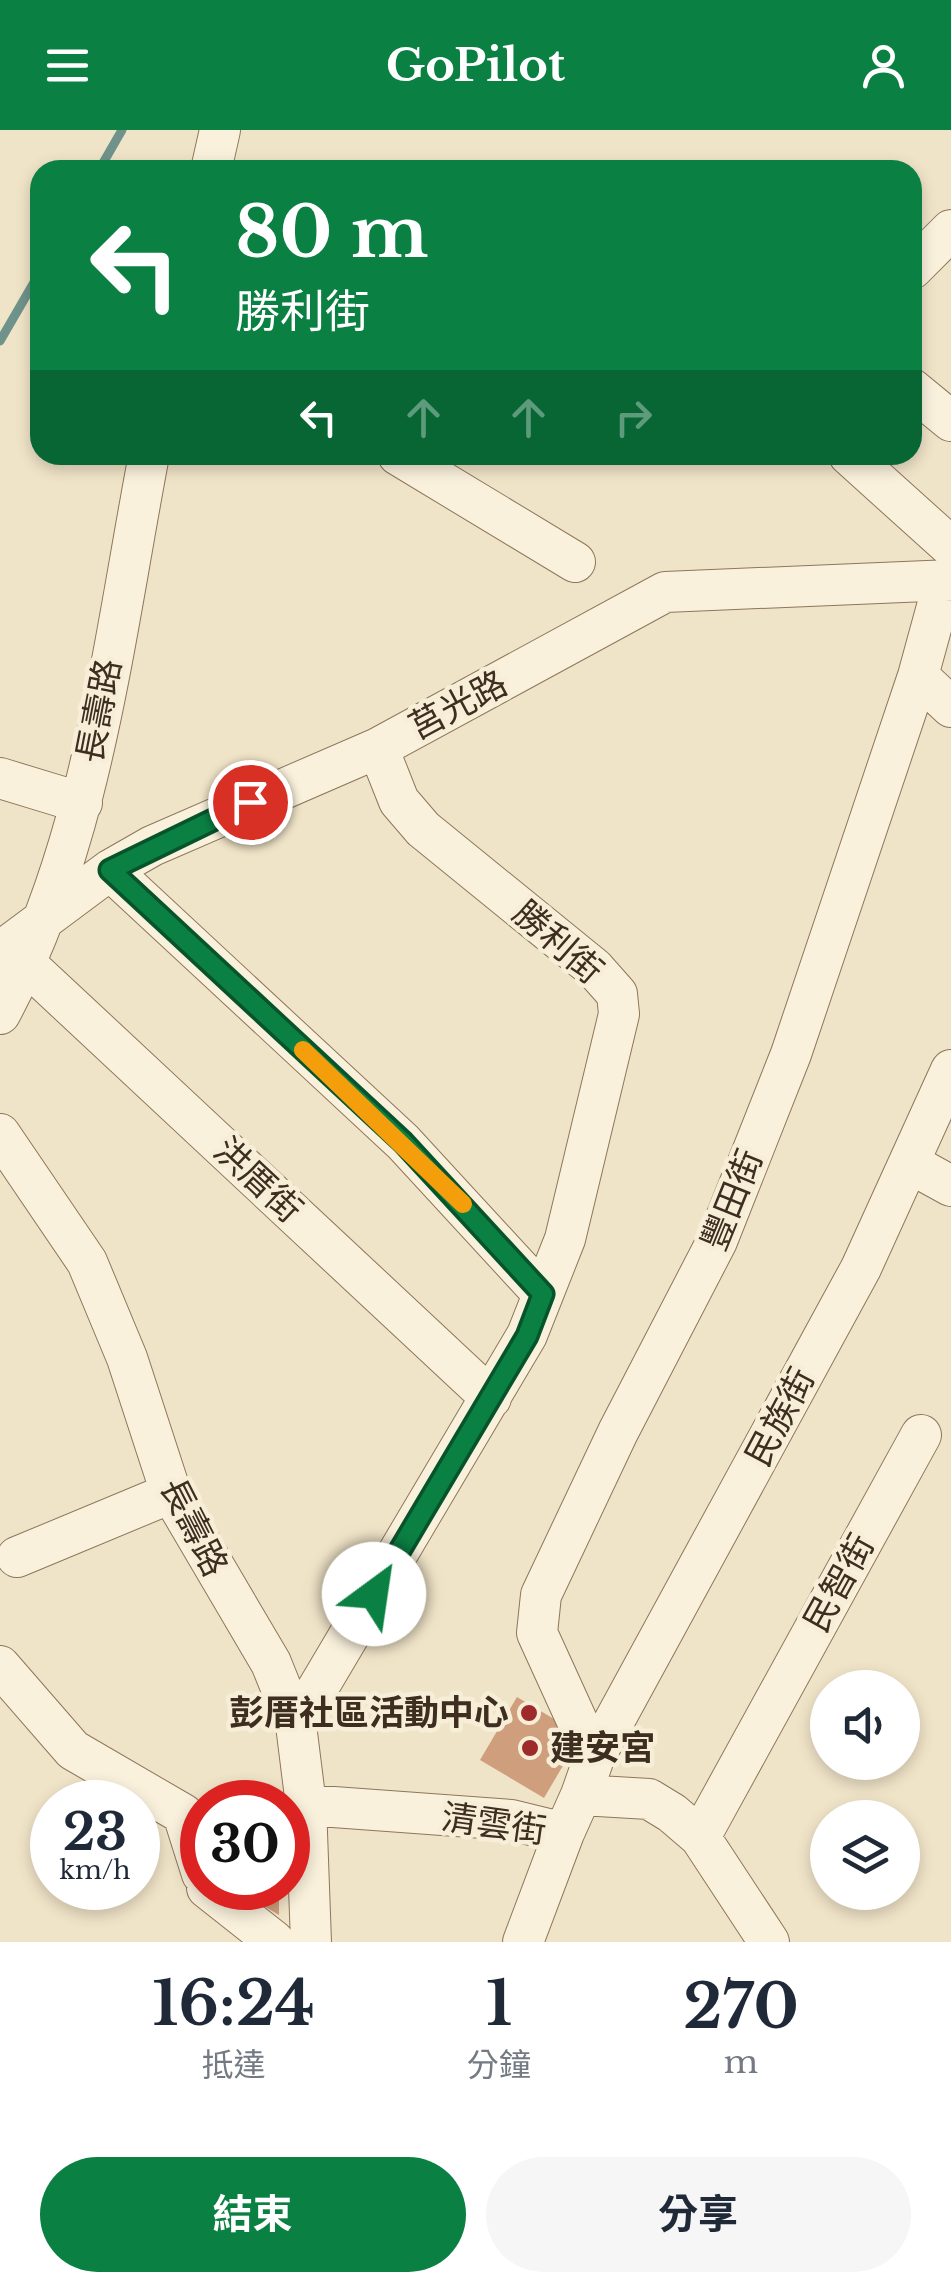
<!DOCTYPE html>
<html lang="zh-TW">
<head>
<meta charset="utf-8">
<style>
	body { margin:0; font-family:"Libre Baskerville","Noto Sans TC",serif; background:#f6f6f7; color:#1f2937; height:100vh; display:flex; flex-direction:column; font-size:38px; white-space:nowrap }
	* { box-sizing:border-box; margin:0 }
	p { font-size:32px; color:#747a83 }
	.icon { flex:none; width:55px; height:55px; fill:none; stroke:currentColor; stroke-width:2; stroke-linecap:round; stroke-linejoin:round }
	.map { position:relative; height:1812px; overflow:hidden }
	.panel { display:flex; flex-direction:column; background:#fff; flex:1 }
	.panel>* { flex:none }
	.top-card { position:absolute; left:30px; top:30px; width:892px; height:305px; border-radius:30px; box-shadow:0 5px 15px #0003; background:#0b8043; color:#fff; overflow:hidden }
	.fabs { position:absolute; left:810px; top:1540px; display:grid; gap:20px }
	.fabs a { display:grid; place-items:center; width:110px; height:110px; border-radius:50%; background:#fff; box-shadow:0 5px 15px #0003; font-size:50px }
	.speed { position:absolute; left:30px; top:1650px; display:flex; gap:20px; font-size:50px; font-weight:700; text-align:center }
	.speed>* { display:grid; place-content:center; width:130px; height:130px; border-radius:50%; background:#fff; box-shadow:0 5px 15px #0003; line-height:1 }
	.speed small { font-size:25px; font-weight:400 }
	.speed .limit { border:15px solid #d22; background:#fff; color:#111 }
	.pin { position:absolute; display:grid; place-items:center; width:85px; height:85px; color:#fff; margin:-42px; border:5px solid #fff; border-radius:50%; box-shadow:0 2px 10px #0007 }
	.me { position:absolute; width:110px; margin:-55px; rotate:31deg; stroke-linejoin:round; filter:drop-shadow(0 0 8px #0008) }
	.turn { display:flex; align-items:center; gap:35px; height:210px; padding:0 40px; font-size:45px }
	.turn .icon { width:130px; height:130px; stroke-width:2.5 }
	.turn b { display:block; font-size:70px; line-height:85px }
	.lanes { display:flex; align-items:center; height:95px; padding:0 40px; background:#0003; justify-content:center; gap:50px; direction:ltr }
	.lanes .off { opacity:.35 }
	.eta { display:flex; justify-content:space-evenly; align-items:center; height:170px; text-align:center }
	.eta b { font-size:60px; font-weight:700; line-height:70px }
	.cta { display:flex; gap:20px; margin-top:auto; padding:20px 40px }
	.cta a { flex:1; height:115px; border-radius:60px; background:#0b8043; color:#fff; font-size:40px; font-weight:700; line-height:115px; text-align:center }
	.cta a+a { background:#f6f6f7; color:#1f2937 }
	header { display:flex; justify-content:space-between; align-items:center; height:130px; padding:0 40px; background:#0b8043; color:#fff; font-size:45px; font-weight:700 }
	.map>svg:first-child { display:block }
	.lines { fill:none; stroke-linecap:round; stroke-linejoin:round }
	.stream { stroke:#6f938a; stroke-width:9 }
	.building { fill:#cf9f7d }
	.minor-casing { stroke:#8d765c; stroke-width:42 }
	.minor { stroke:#faf1dc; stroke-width:40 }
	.route-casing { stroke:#07532c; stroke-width:25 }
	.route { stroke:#0b8043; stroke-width:18 }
	.slow { stroke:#f59e0b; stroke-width:18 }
	.poi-dot { fill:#9e2a2b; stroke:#f7eed8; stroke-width:4 }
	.labels { text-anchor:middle; stroke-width:9; stroke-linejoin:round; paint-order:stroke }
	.street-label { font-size:35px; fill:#3d2e20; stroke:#f7eed8 }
	.poi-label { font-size:35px; font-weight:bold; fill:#3d2e20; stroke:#f7eed8; text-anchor:end }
</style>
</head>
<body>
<header><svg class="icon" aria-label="menu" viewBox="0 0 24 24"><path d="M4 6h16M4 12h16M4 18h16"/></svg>GoPilot<svg class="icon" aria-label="person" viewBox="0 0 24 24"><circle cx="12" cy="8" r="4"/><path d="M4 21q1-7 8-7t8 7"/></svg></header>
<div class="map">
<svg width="951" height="1812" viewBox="0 0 951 1812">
	<rect width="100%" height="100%" fill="#f0e4c8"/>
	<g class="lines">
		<path class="stream" d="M99,40L122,0
			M0,211L40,142"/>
	</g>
	<path class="building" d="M517,1567L581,1605L544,1668L480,1630Z
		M251,1758H279V1785L257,1772Z"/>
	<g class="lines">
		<g class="minor-casing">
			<path id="minor" d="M211,40L220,0
				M912,139L951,100
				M912,259L951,291
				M398,325L575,432
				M849,325L951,417
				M918,546L951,577
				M0,648L82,673
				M110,740L403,1012L543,1164
				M0,822L110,740L152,716L378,618L665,462L951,450
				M25,833L491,1268
				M0,884C92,714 113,513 149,325
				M0,1004L87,1132L127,1228L171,1363L271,1533L296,1595L306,1675L311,1812
				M911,1034L951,1056
				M17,1427L171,1363
				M0,1536L73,1620L183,1684L202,1744
				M296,1595L527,1205L565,1109L619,884L617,864L594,838L423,699L399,671L378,618
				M594,1628L861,1138L951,940
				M581,1665L594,1628L537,1503L541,1465L618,1302L717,1111L791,924L918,546L944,451
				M306,1675L511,1690L564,1703L581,1665L649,1669L672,1683L700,1707L769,1812
				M700,1707L921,1305
				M207,1758L274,1811
				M523,1812L564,1703"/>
		</g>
		<use href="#minor" class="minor"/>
	</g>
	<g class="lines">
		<g class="route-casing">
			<path id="route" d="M250,672L110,740L403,1012L543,1164L527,1206L374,1464"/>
		</g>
		<use href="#route" class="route"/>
		<path class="slow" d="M303,920L463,1074"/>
	</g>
	<g class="poi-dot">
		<circle cx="529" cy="1583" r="10"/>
		<circle cx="530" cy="1618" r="10"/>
	</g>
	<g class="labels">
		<g class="street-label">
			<text transform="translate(458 575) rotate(-28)" y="12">莒光路</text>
			<text transform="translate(99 581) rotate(-79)" y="12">長壽路</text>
			<text transform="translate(558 812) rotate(41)" y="12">勝利街</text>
			<text transform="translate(258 1050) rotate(43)" y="12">洪厝街</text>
			<text transform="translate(732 1070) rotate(-68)" y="12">豐田街</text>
			<text transform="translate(780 1287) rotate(-62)" y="12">民族街</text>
			<text transform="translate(194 1397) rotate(63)" y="12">長壽路</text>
			<text transform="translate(839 1453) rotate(-61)" y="12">民智街</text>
			<text transform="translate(494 1694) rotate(8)" y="12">清雲街</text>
		</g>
		<g class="poi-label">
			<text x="509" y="1595">彭厝社區活動中心</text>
			<text x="550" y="1630" text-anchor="start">建安宮</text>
		</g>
	</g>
</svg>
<div class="fabs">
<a><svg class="icon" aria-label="sound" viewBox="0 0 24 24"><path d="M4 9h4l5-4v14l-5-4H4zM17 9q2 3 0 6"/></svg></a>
<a><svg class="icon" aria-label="layers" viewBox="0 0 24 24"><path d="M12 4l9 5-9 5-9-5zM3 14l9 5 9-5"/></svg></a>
</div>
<div class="speed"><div>23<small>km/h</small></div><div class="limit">30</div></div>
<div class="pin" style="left:250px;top:672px;background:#d93025"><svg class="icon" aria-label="arrive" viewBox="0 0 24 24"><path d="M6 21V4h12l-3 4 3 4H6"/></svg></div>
<svg class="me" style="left:374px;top:1464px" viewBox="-20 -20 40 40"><circle r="19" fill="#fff"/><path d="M0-13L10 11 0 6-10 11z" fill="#0b8043"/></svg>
<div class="top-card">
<div class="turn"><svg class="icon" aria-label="left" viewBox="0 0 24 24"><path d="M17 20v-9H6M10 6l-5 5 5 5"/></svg><div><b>80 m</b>勝利街</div></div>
<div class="lanes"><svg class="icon" aria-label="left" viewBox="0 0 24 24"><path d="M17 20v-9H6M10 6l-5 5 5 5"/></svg><svg class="icon off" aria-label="ahead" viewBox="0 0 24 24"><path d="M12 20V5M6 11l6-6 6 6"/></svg><svg class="icon off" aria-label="ahead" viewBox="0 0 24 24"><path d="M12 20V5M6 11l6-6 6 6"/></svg><svg class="icon off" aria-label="right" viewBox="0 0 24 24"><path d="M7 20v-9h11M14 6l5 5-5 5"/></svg></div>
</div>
</div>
<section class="panel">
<div class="eta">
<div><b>16:24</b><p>抵達</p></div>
<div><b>1</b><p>分鐘</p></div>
<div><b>270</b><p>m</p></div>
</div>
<div class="cta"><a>結束</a><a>分享</a></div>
</section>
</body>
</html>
